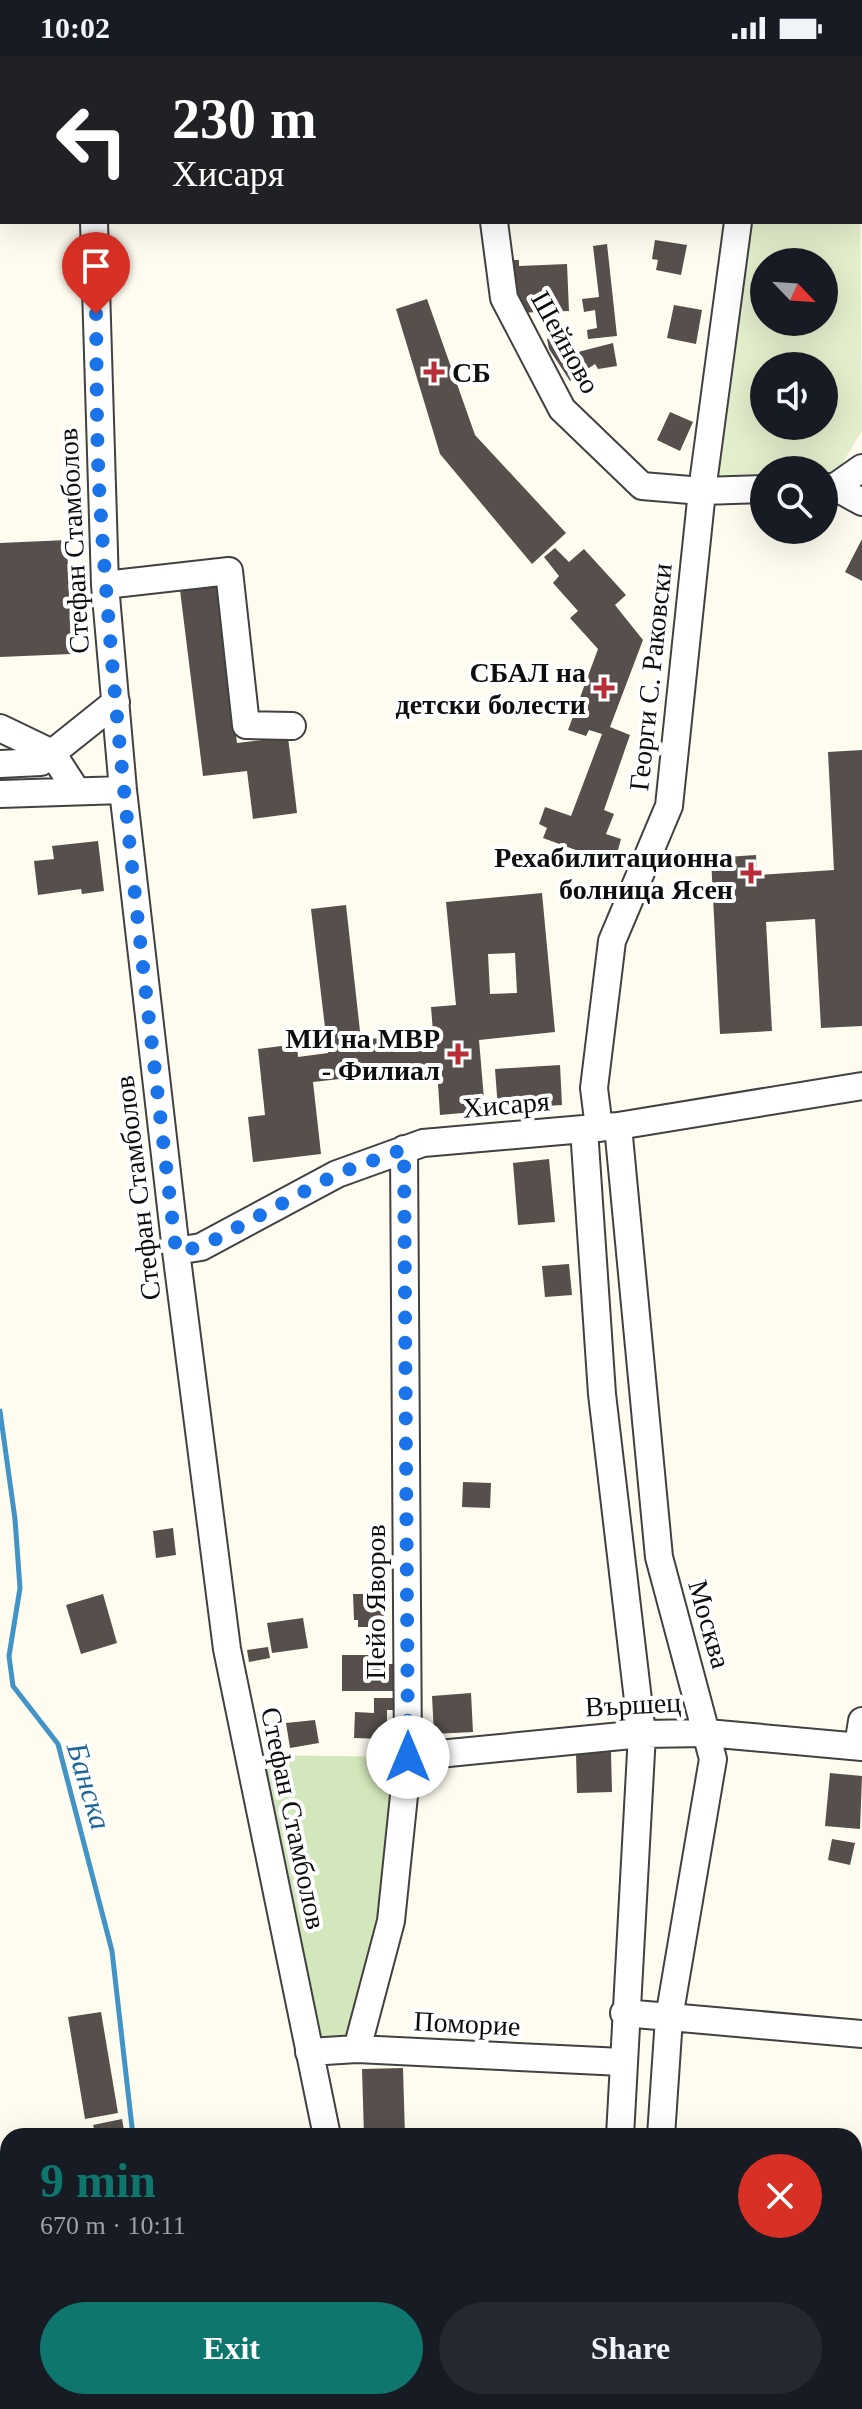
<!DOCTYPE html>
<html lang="en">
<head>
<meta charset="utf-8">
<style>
	body { margin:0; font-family:Georgia,serif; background:#242831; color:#f1f3f6; height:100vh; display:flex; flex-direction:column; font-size:30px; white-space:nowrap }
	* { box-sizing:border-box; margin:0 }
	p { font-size:26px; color:#9ea1a6 }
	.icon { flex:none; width:44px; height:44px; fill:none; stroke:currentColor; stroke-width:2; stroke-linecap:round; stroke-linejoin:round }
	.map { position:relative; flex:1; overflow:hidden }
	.details { position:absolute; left:0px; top:2072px; width:862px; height:282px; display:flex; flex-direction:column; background:#171b24; border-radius:24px 24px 0 0; box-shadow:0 8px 32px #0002 }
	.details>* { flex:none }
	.top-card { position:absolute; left:0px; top:0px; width:862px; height:168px; box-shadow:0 8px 32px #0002; background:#202124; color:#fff; overflow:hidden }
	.needle { width:52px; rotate:115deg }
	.fabs { position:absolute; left:750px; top:192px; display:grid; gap:16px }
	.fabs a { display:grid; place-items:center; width:88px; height:88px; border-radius:50%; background:#171b24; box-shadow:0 8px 32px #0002; font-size:40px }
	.pin { position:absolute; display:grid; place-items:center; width:68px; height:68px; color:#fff; margin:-82px -34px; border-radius:50% 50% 50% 0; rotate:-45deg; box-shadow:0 0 8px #0007 }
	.pin .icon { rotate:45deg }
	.me { position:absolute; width:88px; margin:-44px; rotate:0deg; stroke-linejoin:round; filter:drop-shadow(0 0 6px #0008) }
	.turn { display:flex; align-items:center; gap:28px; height:168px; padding:0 40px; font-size:36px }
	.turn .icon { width:104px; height:104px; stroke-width:2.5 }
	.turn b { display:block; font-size:56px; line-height:68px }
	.round { display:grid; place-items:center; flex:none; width:84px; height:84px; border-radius:42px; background:#242831 }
	.headline { display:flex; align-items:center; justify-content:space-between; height:136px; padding:0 40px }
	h1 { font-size:48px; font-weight:700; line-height:60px; color:#0f766e }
	.action { display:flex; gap:16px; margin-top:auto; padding:16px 40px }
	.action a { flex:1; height:92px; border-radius:48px; background:#0f766e; color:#fff; font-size:32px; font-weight:700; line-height:92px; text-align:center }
	.action a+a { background:#242831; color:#f1f3f6 }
	.status { display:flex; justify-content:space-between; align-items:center; height:56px; padding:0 40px; background:#171b24; direction:ltr }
	.status svg { height:22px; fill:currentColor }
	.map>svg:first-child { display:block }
	.green { fill:#d2e7bb }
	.pitch { fill:#e3eecc; fill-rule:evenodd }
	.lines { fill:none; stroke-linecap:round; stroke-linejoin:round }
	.stream { stroke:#4294c6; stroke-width:5 }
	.building { fill:#564f4b; fill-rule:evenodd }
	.minor-casing { stroke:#414141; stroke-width:30 }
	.minor { stroke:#fff; stroke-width:26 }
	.route { stroke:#1a73e8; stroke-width:14; stroke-dasharray:0 25.2 }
	.poi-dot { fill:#b62d37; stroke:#fff; stroke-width:3 }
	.labels { text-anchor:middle; stroke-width:8; stroke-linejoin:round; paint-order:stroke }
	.street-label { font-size:28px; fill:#0e0e0e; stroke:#fff }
	.poi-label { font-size:28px; font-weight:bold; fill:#0e0e0e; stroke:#fff; text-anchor:end }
	.water-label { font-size:30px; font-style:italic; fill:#1e6699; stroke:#fff }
</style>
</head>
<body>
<div class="status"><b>10:02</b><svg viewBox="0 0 49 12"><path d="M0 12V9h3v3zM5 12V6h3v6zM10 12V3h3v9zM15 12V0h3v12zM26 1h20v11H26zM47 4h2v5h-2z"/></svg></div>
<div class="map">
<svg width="862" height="2353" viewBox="0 0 862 2353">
	<rect width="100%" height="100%" fill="#fefbef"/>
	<path class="green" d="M249,1699L408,1701L357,1993L309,1996Z"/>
	<path class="pitch" d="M860,130L862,375L837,416L824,426V414H764V427L711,428L746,166H860ZM764,206H824V266H764ZM764,310H824V370H764Z"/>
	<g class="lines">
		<path class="stream" d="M0,1355L15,1463L20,1532L9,1600L13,1630L58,1688L112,1895L133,2080
			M173,2346L176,2353"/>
	</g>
	<path class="building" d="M655,184L687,189L681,219L656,214L658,204L652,203Z
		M607,188L617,280L588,283L587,274L597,272L595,254L584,256L582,243L599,241L593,190Z
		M511,204H519V210L567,208L569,255L513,257Z
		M427,243L475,379L566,477L532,508L440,398L396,253Z
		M674,249L702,254L696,288L667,282Z
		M566,270L578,296L613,287L617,310L598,313L595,308L570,325L549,293L547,283Z
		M670,356L693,366L680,395L657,384Z
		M862,483V525L845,516Z
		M67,484L71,598L0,601V487Z
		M555,492L569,506L584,493L626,539L615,549L643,584L610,671L630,679L604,754L614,758L606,778L621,783L618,794L623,797L616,815L582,804L584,797L543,782L547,772L539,768L545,751L571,760L602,678L589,674L586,680L568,674L598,593L570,562L578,555L553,527L559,520L544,501Z
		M219,529L237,687L288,681L297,757L253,763L247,715L203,720L180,534Z
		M862,694V970L821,972L815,863L766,866L772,975L720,978L711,802L756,799L757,819L834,814L828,696Z
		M98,785L104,835L82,838L81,833L38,839L34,805L54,803L52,790Z
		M542,837L555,976L479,984L485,1055L440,1059L437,1012L313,1026L321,1098L253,1106L248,1061L265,1059L258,993L297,988L298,1001L328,997L311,853L346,849L361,984L433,976L431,951L456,949L446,846ZM515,897L517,937L490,938L488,898Z
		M560,1009L562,1049L498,1053L495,1013Z
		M549,1103L555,1166L518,1169L513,1107Z
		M569,1208L572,1239L545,1241L542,1210Z
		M463,1426L491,1427L490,1452L462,1451Z
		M173,1472L176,1499L156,1502L153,1475Z
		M103,1538L117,1587L81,1598L66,1549Z
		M353,1538H383L384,1571H358V1564H354Z
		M303,1562L308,1592L272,1597L267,1567Z
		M268,1591L270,1602L249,1606L247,1594Z
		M342,1599H380V1608H394V1635H342Z
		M471,1637L473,1676L434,1678L432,1640Z
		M374,1642H394L393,1654H387V1683L354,1682L355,1656L374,1657Z
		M315,1664L319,1687L290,1692L286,1667Z
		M611,1696L612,1736L577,1737L576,1697Z
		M830,1717L862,1720L860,1773L825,1770Z
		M832,1783L855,1787L850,1809L828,1804Z
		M101,1956L118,2057L85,2063L68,1961Z
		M403,2012L405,2080H364L362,2013Z
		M122,2063L125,2080H96L93,2069Z
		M423,2346H463L464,2353H425Z"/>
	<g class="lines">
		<g class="minor-casing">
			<path id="minor" d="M463,0V2
				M98,2V0
				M305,2L343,0
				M759,2V0
				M94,166L105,529L123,734L176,1195L227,1593L327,2080
				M494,166L504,242L562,353L642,430L702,435L764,433
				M824,431H835L862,446
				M835,431L862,412
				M105,529L229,515L246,669L292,670
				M0,672L52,697L76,734
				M0,708L41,706L116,646
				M0,738L123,734
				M618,1070L659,1501L713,1703L669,1962L661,2080
				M599,1072L594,1032L612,885L669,750L702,435L738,166
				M584,1073L602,1338L642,1678L620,2080
				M176,1195L201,1191L337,1118L423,1087L618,1070L862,1030
				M858,1690L862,1665
				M408,1701L642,1678L707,1677L862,1691
				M624,1957L862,1978
				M357,1993L391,1865L408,1701L404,1093
				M309,1996L357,1993L622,2006
				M0,2290L8,2289
				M114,2346L115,2353
				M382,2346L383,2353
				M611,2353V2346
				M647,2353V2346"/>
		</g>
		<use href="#minor" class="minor"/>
	</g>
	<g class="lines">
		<path class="route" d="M96,258C97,320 96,383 100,446C116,697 147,946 176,1195L201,1191L337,1118L404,1093L408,1701"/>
	</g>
	<g class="poi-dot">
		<path d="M430 304h8v8h8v8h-8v8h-8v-8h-8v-8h8z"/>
		<path d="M600 620h8v8h8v8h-8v8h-8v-8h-8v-8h8z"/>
		<path d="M747 805h8v8h8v8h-8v8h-8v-8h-8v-8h8z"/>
		<path d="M454 986h8v8h8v8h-8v8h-8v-8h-8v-8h8z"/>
	</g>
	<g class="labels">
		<g class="street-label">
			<text transform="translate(566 286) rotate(61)" y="10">Шейново</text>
			<text transform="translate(73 485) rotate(-93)" y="10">Стефан Стамболов</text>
			<text transform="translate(650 621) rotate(-84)" y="10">Георги С. Раковски</text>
			<text transform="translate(506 1048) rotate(-5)" y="10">Хисаря</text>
			<text transform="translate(137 1132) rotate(-97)" y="10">Стефан Стамболов</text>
			<text transform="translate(375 1546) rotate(-90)" y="10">Пейо Яворов</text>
			<text transform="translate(710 1568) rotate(74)" y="10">Москва</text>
			<text transform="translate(633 1648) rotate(-3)" y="10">Вършец</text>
			<text transform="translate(294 1762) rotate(78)" y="10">Стефан Стамболов</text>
			<text transform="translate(467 1967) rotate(3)" y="10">Поморие</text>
		</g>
		<g class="poi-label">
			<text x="452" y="326" text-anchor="start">СБ</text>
			<text x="586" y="626">СБАЛ на<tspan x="586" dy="32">детски болести</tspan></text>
			<text x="733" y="811">Рехабилитационна<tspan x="733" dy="32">болница Ясен</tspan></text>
			<text x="440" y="992">МИ на МВР<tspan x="440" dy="32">- Филиал</tspan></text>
		</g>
		<g class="water-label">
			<text transform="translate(89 1730) rotate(73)" y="10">Банска</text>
		</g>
	</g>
</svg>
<div class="fabs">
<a><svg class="needle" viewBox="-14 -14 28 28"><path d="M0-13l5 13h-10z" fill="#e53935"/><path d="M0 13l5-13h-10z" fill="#9ea1a6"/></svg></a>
<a><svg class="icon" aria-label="sound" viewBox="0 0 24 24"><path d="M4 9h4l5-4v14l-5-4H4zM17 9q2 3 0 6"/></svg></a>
<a><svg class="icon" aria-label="search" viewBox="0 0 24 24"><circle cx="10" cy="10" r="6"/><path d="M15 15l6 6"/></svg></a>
</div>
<div class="pin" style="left:96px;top:258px;background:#d93025"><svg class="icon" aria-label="arrive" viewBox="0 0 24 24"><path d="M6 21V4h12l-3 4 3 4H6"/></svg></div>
<svg class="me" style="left:408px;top:1701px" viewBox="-20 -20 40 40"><circle r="19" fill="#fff"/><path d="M0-13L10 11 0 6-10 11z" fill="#1a73e8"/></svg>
<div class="top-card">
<div class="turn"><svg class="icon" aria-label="left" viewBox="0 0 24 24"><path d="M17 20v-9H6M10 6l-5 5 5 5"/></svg><div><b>230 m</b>Хисаря</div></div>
</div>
<section class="details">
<div class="headline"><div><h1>9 min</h1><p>670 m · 10:11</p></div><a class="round" style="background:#d93025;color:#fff"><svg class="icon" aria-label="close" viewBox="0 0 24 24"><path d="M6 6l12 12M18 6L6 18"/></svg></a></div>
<div class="action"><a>Exit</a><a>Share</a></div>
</section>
</div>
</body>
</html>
